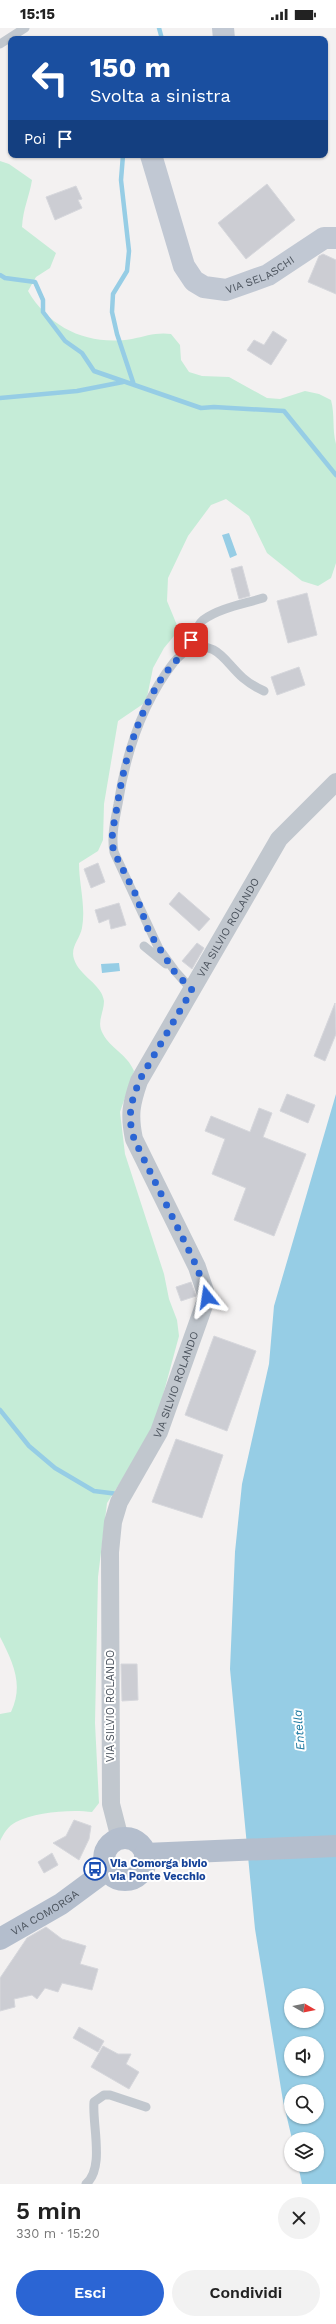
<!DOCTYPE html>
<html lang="it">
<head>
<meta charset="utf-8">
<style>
	body { margin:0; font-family:"Work Sans",sans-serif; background:#f2f2f2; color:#222; height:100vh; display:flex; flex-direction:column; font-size:15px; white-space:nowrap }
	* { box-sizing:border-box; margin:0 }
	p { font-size:13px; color:#767676 }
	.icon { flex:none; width:22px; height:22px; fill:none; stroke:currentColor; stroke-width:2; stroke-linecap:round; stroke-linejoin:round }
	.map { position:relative; height:2156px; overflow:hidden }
	.sheet { display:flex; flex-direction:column; background:#fff; flex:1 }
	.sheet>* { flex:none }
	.top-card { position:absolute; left:8px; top:8px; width:320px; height:122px; border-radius:8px; box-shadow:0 1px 3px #0004; background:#1a4fa0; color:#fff; overflow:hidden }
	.needle { width:26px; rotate:99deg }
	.buttons { position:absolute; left:284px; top:1960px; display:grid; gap:8px }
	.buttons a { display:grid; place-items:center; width:40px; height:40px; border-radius:50%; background:#fff; box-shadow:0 1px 3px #0004; font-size:20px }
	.pin { position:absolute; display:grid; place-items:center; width:34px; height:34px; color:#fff; margin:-17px; border-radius:8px; box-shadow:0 2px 6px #0006 }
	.me { position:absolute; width:44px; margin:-22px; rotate:345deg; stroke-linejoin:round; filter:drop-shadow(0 0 3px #0008) }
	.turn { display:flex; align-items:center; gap:14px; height:84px; padding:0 16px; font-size:18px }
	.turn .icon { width:52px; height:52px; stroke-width:2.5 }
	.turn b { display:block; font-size:28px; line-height:34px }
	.then { display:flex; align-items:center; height:38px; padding:0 16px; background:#0003; gap:8px; font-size:15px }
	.round { display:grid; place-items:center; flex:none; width:42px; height:42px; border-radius:21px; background:#f2f2f2 }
	.head { display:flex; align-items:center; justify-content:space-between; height:68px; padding:0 16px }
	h1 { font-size:24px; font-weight:600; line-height:30px }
	.action { display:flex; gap:8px; margin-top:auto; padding:8px 16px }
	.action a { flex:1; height:46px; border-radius:24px; background:#2b65d4; color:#fff; font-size:16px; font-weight:600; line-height:46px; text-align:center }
	.action a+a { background:#f2f2f2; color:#222 }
	.status { display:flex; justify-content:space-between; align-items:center; height:28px; padding:0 20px; background:#fff; direction:ltr }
	.status svg { height:11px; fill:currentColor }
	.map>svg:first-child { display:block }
	.green { fill:#c5ecd7 }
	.water { fill:#96cde5; fill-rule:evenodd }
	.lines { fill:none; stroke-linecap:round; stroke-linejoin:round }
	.stream { stroke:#96cde5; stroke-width:4.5 }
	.building { fill:#cccdd3; stroke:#d6d7dc }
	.lane { stroke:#c1c7ce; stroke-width:9 }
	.street { stroke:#c1c7ce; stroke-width:18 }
	.secondary { stroke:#c1c8d3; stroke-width:22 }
	.primary { stroke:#b4becd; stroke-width:22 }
	.route { stroke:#2b65d4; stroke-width:7; stroke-dasharray:0 12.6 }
	.labels { text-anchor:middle; stroke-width:4; stroke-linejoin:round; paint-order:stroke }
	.street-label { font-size:11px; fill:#4b535d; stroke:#fff }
	.transit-label { font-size:11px; font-weight:bold; fill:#164399; stroke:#fff; text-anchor:start }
	.water-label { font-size:12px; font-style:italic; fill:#1a78a0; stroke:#fff }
</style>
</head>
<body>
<div class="status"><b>15:15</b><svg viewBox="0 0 49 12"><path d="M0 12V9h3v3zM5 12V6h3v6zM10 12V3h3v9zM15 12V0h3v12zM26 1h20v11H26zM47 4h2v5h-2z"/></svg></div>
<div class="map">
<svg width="336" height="2156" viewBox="0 0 336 2156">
	<rect width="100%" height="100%" fill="#f3f1f1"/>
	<path class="green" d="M0,133L9,136L32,152C29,170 23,180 22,199L56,225L50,240L36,249L28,263C50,301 89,318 132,311C146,308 157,304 171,306L180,317L181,332L189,344L202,348L229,349L267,370L280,371L305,363L319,366L331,372C335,387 332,401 336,416V535L331,550L318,558L302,553L267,525L249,488L226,471L211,477L188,508L168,550L167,573L179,602L164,620L153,640L146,674L118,693L104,776L103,812L98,823L79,835C79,857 86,878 82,900C80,911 70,919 74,931C79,948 102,956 104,973C104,985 96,994 103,1006C111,1021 127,1026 134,1043L120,1084L125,1126L164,1246L169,1271L177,1292L179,1308L153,1404L107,1475L98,1549L95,1695L99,1775L92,1784C72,1781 34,1784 16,1794C8,1798 4,1805 0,1813V1686L11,1684C24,1657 13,1634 0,1609Z"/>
	<path class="water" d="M229,505L237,527L230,530L222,507Z
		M119,935L120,943L102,945L101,936Z
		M336,1066V2156H302L298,2137H317V2111H292L283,2073L255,1901L230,1641L235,1524L242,1456L269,1336L274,1278ZM291,1967H317V1993H291ZM291,2015H317V2041H291ZM291,2063H317V2089H291Z"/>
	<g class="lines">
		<path class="stream" d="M159,0L162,11
			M123,127L121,152L129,223L127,243L113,266L112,284L117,306L134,357
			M0,247L5,250L35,254L43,272V284L65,313L82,325L94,343L201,380L214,379L284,383L336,447
			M0,370L77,363L123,354
			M0,1382L29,1418L55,1440L94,1463L118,1466"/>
	</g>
	<path class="building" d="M267,156L295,192L246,231L218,195Z
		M76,158L82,171L78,172L82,180L55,192L46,169Z
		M323,226L336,232V266L308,254L319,228Z
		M273,303L287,312L271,337L247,322L254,312L264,317Z
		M242,538L250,568L239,571L231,541Z
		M307,565L317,607L288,615L277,573Z
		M299,639L305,657L277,667L271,649Z
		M98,835L105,854L91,860L84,841Z
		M179,864L210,891L199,903L169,876Z
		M119,875L126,897L111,901L109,891L99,895L95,882Z
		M197,915L204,920L192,941L182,933Z
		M335,975L336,1006L325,1033L314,1028Z
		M287,1066L315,1077L308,1095L280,1083Z
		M259,1080L272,1085L263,1109L306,1126L274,1208L234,1192L246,1160L212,1146L225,1111L205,1103L211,1088L250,1104Z
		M191,1254L196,1268L181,1273L176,1259Z
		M214,1308L256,1323L227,1403L185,1387Z
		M176,1411L223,1427L202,1490L152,1474Z
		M121,1636H137L138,1672L122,1673Z
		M74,1792L91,1798L89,1811L79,1832L53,1815L66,1808Z
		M52,1825L58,1837L44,1845L38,1834Z
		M46,1899L62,1911L86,1918L80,1936L98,1941L92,1962L62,1955L58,1964L45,1960L37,1971L32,1967L14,1971L15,1979L0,1983V1950L27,1910Z
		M79,1999L104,2013L98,2024L73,2010Z
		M103,2018L118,2026H131L126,2036L139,2044L129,2061L91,2039Z"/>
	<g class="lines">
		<path class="lane" d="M0,16L25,0
			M188,621C217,612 224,633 243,650C250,656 257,660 264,663
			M144,918L166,936
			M192,962L175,943L159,921L114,824C111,808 115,792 118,776C126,725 142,675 174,634C178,629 183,626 187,621C194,613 194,600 203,592C219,580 244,576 263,570
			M86,2156C105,2140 92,2097 94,2074L104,2067H110L146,2079"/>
		<path class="street" id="s1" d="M120,1811L111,1776L110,1524L113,1494L119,1474L159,1404L207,1269L197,1239L134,1111C129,1087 131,1076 139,1053L279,811L336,754"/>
		<g class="secondary">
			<path d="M223,0L224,11"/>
			<path id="s2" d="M151,127L184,238L194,253L204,259L226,262L268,247L324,210H336"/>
		</g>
		<g class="primary">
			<circle cx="125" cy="1831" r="21"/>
			<path d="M145,1826L336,1818"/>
			<path id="s3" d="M0,1911L61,1876L107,1842"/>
		</g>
	</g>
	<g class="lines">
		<path class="route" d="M191,612C185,626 169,638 160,653C136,691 124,734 117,779C115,790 112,803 112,815L114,824L136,867L149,904L174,943L192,962L139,1053L131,1077L130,1093L134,1111L197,1239L207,1269"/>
	</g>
	<defs>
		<g id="bus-ring" transform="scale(1.15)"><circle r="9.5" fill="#fff" stroke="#1a4fb4" stroke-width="1.5"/><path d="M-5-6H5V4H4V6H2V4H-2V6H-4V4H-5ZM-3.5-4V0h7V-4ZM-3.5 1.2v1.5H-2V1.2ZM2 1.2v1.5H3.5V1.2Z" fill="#1a4fb4"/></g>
	</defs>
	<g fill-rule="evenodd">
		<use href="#bus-ring" x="95" y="1841"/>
	</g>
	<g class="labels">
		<g class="street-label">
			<text dy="4" stroke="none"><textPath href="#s2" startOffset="205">VIA SELASCHI</textPath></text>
			<text dy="4" stroke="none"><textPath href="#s1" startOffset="974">VIA SILVIO ROLANDO</textPath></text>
			<text dy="4" stroke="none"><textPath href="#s1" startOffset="470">VIA SILVIO ROLANDO</textPath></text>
			<text transform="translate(110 1678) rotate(-90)" y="4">VIA SILVIO ROLANDO</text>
			<text dy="4" stroke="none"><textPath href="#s3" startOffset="52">VIA COMORGA</textPath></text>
		</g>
		<g class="transit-label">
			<text x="110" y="1839">Via Comorga bivio<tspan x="110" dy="13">via Ponte Vecchio</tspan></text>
		</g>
		<g class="water-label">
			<text transform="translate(299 1702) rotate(-94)" y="4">Entella</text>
		</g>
	</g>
</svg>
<div class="buttons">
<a><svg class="needle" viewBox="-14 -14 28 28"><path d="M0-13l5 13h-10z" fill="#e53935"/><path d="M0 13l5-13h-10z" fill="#767676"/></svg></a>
<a><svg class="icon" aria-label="sound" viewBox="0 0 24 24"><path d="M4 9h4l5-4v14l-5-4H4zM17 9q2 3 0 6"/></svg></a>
<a><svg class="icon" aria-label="search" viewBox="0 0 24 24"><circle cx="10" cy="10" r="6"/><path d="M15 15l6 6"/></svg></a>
<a><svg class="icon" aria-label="layers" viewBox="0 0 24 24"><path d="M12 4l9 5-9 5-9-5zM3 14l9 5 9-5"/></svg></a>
</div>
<div class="pin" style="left:191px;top:612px;background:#d93025"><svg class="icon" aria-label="arrive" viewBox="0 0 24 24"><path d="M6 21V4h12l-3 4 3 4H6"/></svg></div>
<svg class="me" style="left:207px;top:1269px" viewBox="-20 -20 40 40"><path d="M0-17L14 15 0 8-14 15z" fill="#2b65d4" stroke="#fff" stroke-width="4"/></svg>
<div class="top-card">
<div class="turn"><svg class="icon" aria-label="left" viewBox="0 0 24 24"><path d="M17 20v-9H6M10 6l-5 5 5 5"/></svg><div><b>150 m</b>Svolta a sinistra</div></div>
<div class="then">Poi<svg class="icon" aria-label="arrive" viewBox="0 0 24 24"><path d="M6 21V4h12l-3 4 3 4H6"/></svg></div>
</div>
</div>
<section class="sheet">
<div class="head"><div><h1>5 min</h1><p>330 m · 15:20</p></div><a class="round"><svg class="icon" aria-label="close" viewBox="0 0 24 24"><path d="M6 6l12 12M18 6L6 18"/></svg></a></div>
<div class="action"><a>Esci</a><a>Condividi</a></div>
</section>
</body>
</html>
